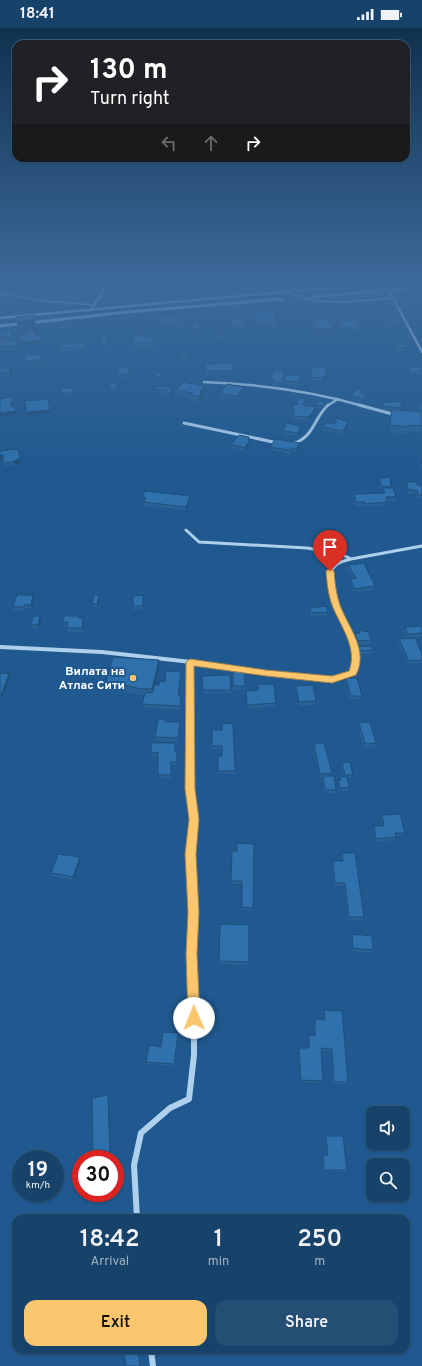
<!DOCTYPE html>
<html lang="en">
<head>
<meta charset="utf-8">
<style>
	body { margin:0; font-family:Overpass,sans-serif; background:#244e73; color:#f1f3f6; height:100vh; display:flex; flex-direction:column; font-size:15px; white-space:nowrap }
	* { box-sizing:border-box; margin:0 }
	p { font-size:13px; color:#9eb0c1 }
	.icon { flex:none; width:22px; height:22px; fill:none; stroke:currentColor; stroke-width:2; stroke-linecap:round; stroke-linejoin:round }
	.map { position:relative; flex:1; overflow:hidden }
	.drawer { position:absolute; left:12px; top:1186px; width:398px; height:140px; display:flex; flex-direction:column; background:#17436b; border-radius:12px; box-shadow:0 1px 3px #0004,0 0 0 1px #365c7e }
	.drawer>* { flex:none }
	.hud { position:absolute; left:12px; top:12px; width:398px; height:122px; border-radius:12px; box-shadow:0 1px 3px #0004,0 0 0 1px #365c7e; background:#202124; color:#fff; overflow:hidden }
	.buttons { position:absolute; left:366px; top:1078px; display:grid; gap:8px }
	.buttons a { display:grid; place-items:center; width:44px; height:44px; border-radius:8px; background:#17436b; box-shadow:0 1px 3px #0004,0 0 0 1px #365c7e; font-size:20px }
	.speed { position:absolute; left:12px; top:1122px; display:flex; gap:8px; font-size:20px; font-weight:700; text-align:center }
	.speed>* { display:grid; place-content:center; width:52px; height:52px; border-radius:50%; background:#17436b; box-shadow:0 1px 3px #0004,0 0 0 1px #365c7e; line-height:1 }
	.speed small { font-size:10px; font-weight:400 }
	.speed .limit { border:6px solid #d22; background:#fff; color:#111 }
	.pin { position:absolute; display:grid; place-items:center; width:34px; height:34px; color:#fff; margin:-41px -17px; border-radius:50% 50% 50% 0; rotate:-45deg; box-shadow:0 0 4px #0007 }
	.pin .icon { rotate:45deg }
	.me { position:absolute; width:44px; margin:-22px; rotate:359deg; stroke-linejoin:round; filter:drop-shadow(0 0 3px #0008) }
	.turn { display:flex; align-items:center; gap:14px; height:84px; padding:0 12px; font-size:18px }
	.turn .icon { width:52px; height:52px; stroke-width:2.5 }
	.turn b { display:block; font-size:28px; line-height:34px }
	.lanes { display:flex; align-items:center; height:38px; padding:0 12px; background:#0003; justify-content:center; gap:20px; direction:ltr }
	.lanes .off { opacity:.35 }
	.eta { display:flex; justify-content:space-evenly; align-items:center; height:68px; text-align:center }
	.eta b { font-size:24px; font-weight:600; line-height:28px }
	.action { display:flex; gap:8px; margin-top:auto; padding:8px 12px }
	.action a { flex:1; height:46px; border-radius:12px; background:#fbc76e; color:#111; font-size:16px; font-weight:600; line-height:46px; text-align:center }
	.action a+a { background:#244e73; color:#f1f3f6 }
	.status { display:flex; justify-content:space-between; align-items:center; height:28px; padding:0 20px; background:#17436b; direction:ltr }
	.status svg { height:11px; fill:currentColor }
	.map>svg:first-child { display:block }
	.lines { fill:none; stroke-linecap:round; stroke-linejoin:round }
	.stream { stroke:#a2ccee; stroke-width:3 }
	.lane { stroke:#aed0ed; stroke-width:1.5 }
	.street-far4 { stroke:#aed0ed; stroke-width:2.5 }
	.street-far3 { stroke:#aed0ed; stroke-width:3 }
	.street-far2 { stroke:#aed0ed; stroke-width:4 }
	.street-far1 { stroke:#aed0ed; stroke-width:5 }
	.street { stroke:#aed0ed; stroke-width:6 }
	.wall { fill:#286195 }
	.shaded-wall { fill:#204f79 }
	.building { fill:#2e71ad; stroke:#204f79 }
	.route { fill:#fbc76e; stroke:#a38148 }
	.poi-dot { fill:#fbc76e; stroke:#1f598f; stroke-width:1.5 }
	.labels { text-anchor:middle; stroke-width:4; stroke-linejoin:round; paint-order:stroke }
	.poi-label { font-size:12px; font-weight:bold; fill:#fff; stroke:#1f598f; text-anchor:end }
</style>
</head>
<body>
<div class="status"><b>18:41</b><svg viewBox="0 0 49 12"><path d="M0 12V9h3v3zM5 12V6h3v6zM10 12V3h3v9zM15 12V0h3v12zM26 1h20v11H26zM47 4h2v5h-2z"/></svg></div>
<div class="map">
<svg width="422" height="1338" viewBox="0 0 422 1338">
	<rect width="100%" height="100%" fill="#1f598f"/>
	<g class="lines">
		<path class="stream" d="M314,269L422,259
			M0,298L127,284L282,271"/>
		<path class="lane" d="M232,256L261,257L258,266
			M285,263C317,281 358,272 393,270
			M0,266L46,273L94,277"/>
		<path class="street-far4" d="M383,256L393,270L422,324
			M91,282L107,256
			M0,290L370,256
			M204,354C257,356 312,363 363,378
			M327,378L338,371"/>
		<path class="street-far3" d="M359,377L396,387
			M184,395L278,415
			M293,416C315,408 313,391 328,377
			M186,502L199,514L307,520L341,526L351,531L422,518
			M337,535L351,531"/>
		<path class="street-far2" d="M0,619L102,624L200,635L265,645L332,651L353,645C356,634 356,622 353,611C348,593 312,547 340,534
			M190,634V738"/>
		<path class="street-far1" d="M190,737V761L194,791L191,827L194,1000"/>
		<path class="street" d="M137,1190L134,1137L141,1105L170,1080L189,1071L194,1027V999
			M151,1322L153,1338"/>
	</g>
	<path class="wall" d="M66,256H90L86,262L66,261Z
		M19,273L15,279H4L3,276Z
		M417,274H422V284L417,277Z
		M254,283L277,296V299L257,298L254,286Z
		M158,289L181,293V296L161,298Z
		M392,290L398,295L397,298H393L392,301H385L384,298L385,295H391Z
		M231,292L245,297V300H233L231,298Z
		M313,292L332,303L329,305L316,304L312,295Z
		M339,292L360,299V302L343,303L339,295Z
		M191,299L199,301V304H191Z
		M0,301V304L12,302V305L11,312H0Z
		M223,306L224,313H213V310Z
		M106,308L107,317H102L101,309Z
		M145,309L155,315V318H133L132,311Z
		M17,316L16,321L0,322V317Z
		M395,316L408,319L407,322L397,323L395,320Z
		M87,317V322L60,323V320Z
		M188,324V330H180V327Z
		M42,330L41,334L47,337L46,340H40V335L25,336L24,333Z
		M234,335L232,346H205V340H204V336Z
		M130,339L131,342L129,350L117,349V346Z
		M408,339L422,340V346L410,347L407,342Z
		M0,340H11L12,343L10,348H0Z
		M326,343L327,346L323,353L309,352L310,349Z
		M162,344V352H156V345Z
		M285,346L282,358L273,357V353H271V350Z
		M301,348L299,358L284,356V353Z
		M118,359L117,364H109V361Z
		M244,359V362L237,371L220,369V365Z
		M73,360L74,368H62L61,365Z
		M154,361L173,362V365L170,369H166V366L154,365Z
		M176,362L205,364L202,368V371L199,375L191,373V371L177,369Z
		M361,365L365,369L363,374L352,372V368Z
		M306,371L305,375L304,377L316,379L315,383L309,393L292,391V388L294,385L292,383V380L296,376Z
		M325,374V378L322,381L316,380V377Z
		M383,374H402L401,382L422,384V402L421,405L407,403V406L389,404L391,383L381,381Z
		M420,375H422V382L419,379Z
		M334,392L348,398L343,406L322,402L323,399L334,396Z
		M301,401L298,408L283,406V403Z
		M249,412L250,416L245,423L231,420V416Z
		M270,419H299L296,424L290,423L289,426L270,422Z
		M18,421L21,435L16,436L15,437L4,438L3,431H0V423Z
		M420,424H422V439H421L419,427Z
		M386,449L391,459V460L396,469L395,473H388L387,477L364,479V478H355L353,469L354,466L383,465V462H380L379,454L380,450H385Z
		M406,454L417,457H422V470H417L416,466H408L406,458Z
		M190,468V471L186,482L144,478V474L145,473H143V469Z
		M348,537L375,558V562L354,564L349,554L350,551L353,550L347,541Z
		M33,567L34,571L32,580H25V583H14L13,579Z
		M99,571L98,579H93L92,576Z
		M143,571V581L133,582V578Z
		M310,580L328,584L327,587L311,588L309,584Z
		M79,588V590L84,594L83,604H68L67,600V598H64L63,594Z
		M41,591L39,600H32L31,597Z
		M422,598V608L407,610L404,603L405,599Z
		M360,602L371,612L370,616L358,617L354,609L355,605H359Z
		M399,611L422,626V635L408,636L398,615Z
		M357,619L373,622L372,625L358,627L356,622Z
		M159,639L155,657H159L165,654L181,647L178,667L181,671L180,682L143,680L142,676L144,668L107,661L106,654Z
		M232,646L245,658V661L233,662Z
		M202,648L231,662V665L203,666Z
		M346,650L362,668L361,671L350,672L345,653Z
		M258,656L276,675V678L247,681L246,663L258,662Z
		M296,658L316,673L315,677L299,678L296,661Z
		M165,691V694H180L178,714L156,713L155,709Z
		M359,695L376,715V719L364,720L358,699Z
		M212,702H222L235,743L234,746H218V728H222V721H212Z
		M314,716L332,745L331,748L336,762V765H324L322,752L323,749H320L313,719Z
		M177,724L178,737H171V750H158V728H151V725Z
		M342,735L353,747L352,750H347L349,759L348,763H339L338,755V752H340V749L343,748L341,738Z
		M382,787L405,805L404,808H396L395,812L375,814L373,801L374,798H383L381,790Z
		M232,823L253,880V882H241L242,856H231Z
		M342,825L364,889L363,892H348L344,858H334L332,836L333,833H342L341,828Z
		M81,832L74,852L52,848L51,845Z
		M220,896L249,934L248,937L219,936Z
		M352,906L373,922L372,925L352,923L351,908Z
		M324,982L348,1054L347,1056H333L331,1023L321,1022L323,1053L322,1055L300,1054L299,1022V1020H309L308,1009L309,1007L315,1008L314,994L315,991L324,992L323,985Z
		M178,1005V1007L174,1038L147,1036L146,1034L161,1019Z
		M109,1069L111,1127L94,1129L93,1128Z
		M326,1108L347,1142L346,1144L323,1143L322,1128L323,1127H327L325,1109Z"/>
	<path class="shaded-wall" d="M85,256H90L86,262Z
		M19,270V273L15,279L14,276Z
		M35,292L37,302L19,304L17,294Z
		M333,300L332,303L329,305L330,302Z
		M42,312V315L20,317V314Z
		M130,339L131,342L129,350L128,347Z
		M11,340L12,343L10,348L9,345Z
		M327,343V346L323,353V350Z
		M205,358V364L202,368V371L199,375V368L200,364Z
		M244,359V362L237,371V368Z
		M173,362V365L170,369V366Z
		M48,371L50,385L26,387V384Z
		M10,374H13V377H11Z
		M316,379L315,383L309,393V389Z
		M16,383V386L0,389V385Z
		M348,394V398L343,406V403Z
		M301,398V401L298,408V405Z
		M250,412V416L245,423V420Z
		M300,415L299,419L296,424V421Z
		M3,427L4,431H0V428Z
		M20,431L21,435L16,436L15,437L14,434L15,432Z
		M190,468V471L186,482V479Z
		M33,567L34,571L32,580L31,577Z
		M99,567V571L98,579L97,576Z
		M40,588L41,591L39,600L38,597Z
		M83,590L84,594L83,604L82,600Z
		M159,632V639L153,668L152,661Z
		M181,644V647L178,671V667Z
		M9,646L10,649L2,671L1,667Z
		M80,829L81,832L74,852L73,849Z
		M108,1067L109,1069L111,1127L110,1125Z
		M138,1322L141,1338H140Z"/>
	<path class="building" d="M8,269L19,270L14,276H3Z
		M417,274H422V280Z
		M273,282L277,296L257,295L254,283Z
		M35,287V292L17,294L16,289Z
		M172,287L174,290H180L181,293L160,295L158,289Z
		M244,290L245,297H233L231,295L232,292H231Z
		M327,290L328,293H331L333,300L330,302L316,300L313,292Z
		M392,290H397L398,295H392Z
		M356,291L360,299L344,300L339,292H347Z
		M385,295H392L393,298H386Z
		M192,296H199V301H191V299H193Z
		M12,302L11,309H0V304Z
		M34,302L35,307H41L42,312L20,314L19,306H26L23,305L26,303Z
		M215,306H223L224,310H213Z
		M145,307V309L152,308V311H154L155,315H133L132,311H135L134,308Z
		M106,308L107,314H101V309Z
		M1,313H17L16,318L0,319Z
		M86,314V319L60,320V316Z
		M395,316H405L408,319L398,320Z
		M181,324H188V327H180Z
		M41,326V332L24,333L25,327Z
		M40,334H46V337H40Z
		M234,335L232,343H205L206,338L204,336Z
		M421,338L422,340V343L411,344L408,339Z
		M119,339H130L128,347L117,346Z
		M313,339L326,340V343H327L323,350L310,349Z
		M0,340H11L9,345H0Z
		M274,342L285,343L282,351H283L282,355L273,354L274,350H271Z
		M162,344V348L156,349V345Z
		M287,347L301,348L299,354L284,353Z
		M184,354L205,358L200,364L202,365L199,368L191,367L192,365L176,362Z
		M117,355V360L109,361V356Z
		M227,356L244,359L237,368L220,365Z
		M156,358L171,359L170,362H173L170,366L166,365L167,362L154,361Z
		M62,360H73V365H61Z
		M355,361H362L361,365L366,366L364,371L352,368Z
		M11,369L13,374H10L12,379H15L16,383L0,385V371Z
		M299,370L306,371L302,377L316,379L309,389L292,388L295,383L292,380L294,377L299,376H296Z
		M48,371L50,382L26,384L25,373Z
		M319,373L325,374L323,378L316,377Z
		M383,374H402L401,380L382,378Z
		M392,381L422,384V398L408,397V399L390,397Z
		M336,390L348,394L343,403L323,399L325,395L335,396L337,393L334,392Z
		M286,395L301,398L298,405L283,403Z
		M239,407L249,409L248,412H250L245,420L231,416Z
		M275,411L300,415L296,421L291,420L289,422L270,419Z
		M18,421L20,431L15,432L14,434L3,435V427L0,428V423Z
		M420,424H422V436Z
		M386,449H390L391,459L381,458L380,450H386Z
		M406,454H417V457H422V467H418L417,462H409Z
		M383,460H393L396,469H386L388,474L365,476V474H356L354,466L385,465Z
		M145,463L190,468L186,479L144,474L146,470L143,469Z
		M364,535L375,558L355,561L350,551L356,550L348,537Z
		M17,567H33L31,577H24V579H13Z
		M94,567H99L97,576H92Z
		M143,567V578H133V568Z
		M326,578L328,584L311,585L310,580Z
		M33,588H40L38,597H31Z
		M64,588H79L78,590H83L82,600H67L68,594H63Z
		M422,598V605L408,606L405,599Z
		M360,602H364V604L368,603L371,612L358,613L355,605H360Z
		M415,610L422,626V632L409,633L399,611Z
		M371,618L373,622L358,623L357,619Z
		M113,629L159,632L152,661H143L106,654Z
		M233,642H244L245,658H233Z
		M166,643L181,644L178,667L181,668L180,678L142,676L145,665L153,664L154,657H159L160,653L165,654Z
		M0,645L9,646L1,667H0Z
		M230,647L231,662H203L202,648Z
		M346,650H357L362,668H351Z
		M258,656H274L276,675L247,677L246,663L258,662Z
		M313,657L316,673L299,674L296,658Z
		M158,691H165V694H180L178,710L155,709Z
		M370,694L376,715L365,716L359,695Z
		M233,695L235,743H218V728H222V718H212V702H222V696Z
		M151,715H175V724H177V734H171V747H158V724L151,725Z
		M324,715L332,745L320,746L314,716Z
		M350,734L353,747H345L342,735Z
		M323,748H334L336,762H325Z
		M347,748L349,759L340,760L338,752H341L340,749Z
		M400,786L405,805H395L396,809L376,811L374,798H384L382,787Z
		M237,815L254,816L253,880L242,879V853H231L232,823H237Z
		M342,825H355L364,889H349L345,855H335L333,833H343Z
		M58,826L80,829L73,849L51,845Z
		M220,896L249,897V934L219,933Z
		M352,906L372,908L373,922L353,920Z
		M324,982L342,983L348,1054H334L332,1021L321,1020L323,1053L301,1052L299,1020H309V1007L315,1008V991L325,992Z
		M163,1004L178,1005L174,1036L146,1034L149,1017L161,1019Z
		M108,1067L110,1125L93,1128L92,1070Z
		M326,1108H343L347,1142H324L323,1127H328Z
		M124,1322H138L140,1338H126Z"/>
	<linearGradient id="sky" x2="0" y2="1"><stop stop-color="#11314f"/><stop offset="0.58" stop-color="#3c6a9b"/><stop offset="1" stop-color="#3c6a9b" stop-opacity="0"/></linearGradient>
	<rect width="422" height="443" fill="url(#sky)"/>
	<path class="route" d="M330,540L334,543C335,555 336,565 340,577C348,599 369,622 356,647L332,655L266,648L194,638L195,761L199,791L196,826L199,884L197,926L200,990L198,994L194,996L190,994L188,990L186,926L188,884L185,826L189,791L185,761L186,634L190,631L266,642L332,648L349,643C358,619 340,598 332,577C328,566 327,555 326,543Z"/>
	<circle class="poi-dot" cx="133" cy="650" r="4"/>
	<g class="labels">
		<g class="poi-label">
			<text x="125" y="647">Вилата на<tspan x="125" dy="14">Атлас Сити</tspan></text>
		</g>
	</g>
</svg>
<div class="buttons">
<a><svg class="icon" aria-label="sound" viewBox="0 0 24 24"><path d="M4 9h4l5-4v14l-5-4H4zM17 9q2 3 0 6"/></svg></a>
<a><svg class="icon" aria-label="search" viewBox="0 0 24 24"><circle cx="10" cy="10" r="6"/><path d="M15 15l6 6"/></svg></a>
</div>
<div class="speed"><div>19<small>km/h</small></div><div class="limit">30</div></div>
<div class="pin" style="left:330px;top:543px;background:#d93025"><svg class="icon" aria-label="arrive" viewBox="0 0 24 24"><path d="M6 21V4h12l-3 4 3 4H6"/></svg></div>
<svg class="me" style="left:194px;top:990px" viewBox="-20 -20 40 40"><circle r="19" fill="#fff"/><path d="M0-13L10 11 0 6-10 11z" fill="#fbc76e"/></svg>
<div class="hud">
<div class="turn"><svg class="icon" aria-label="right" viewBox="0 0 24 24"><path d="M7 20v-9h11M14 6l5 5-5 5"/></svg><div><b>130 m</b>Turn right</div></div>
<div class="lanes"><svg class="icon off" aria-label="left" viewBox="0 0 24 24"><path d="M17 20v-9H6M10 6l-5 5 5 5"/></svg><svg class="icon off" aria-label="ahead" viewBox="0 0 24 24"><path d="M12 20V5M6 11l6-6 6 6"/></svg><svg class="icon" aria-label="right" viewBox="0 0 24 24"><path d="M7 20v-9h11M14 6l5 5-5 5"/></svg></div>
</div>
<section class="drawer">
<div class="eta">
<div><b>18:42</b><p>Arrival</p></div>
<div><b>1</b><p>min</p></div>
<div><b>250</b><p>m</p></div>
</div>
<div class="action"><a>Exit</a><a>Share</a></div>
</section>
</div>
</body>
</html>
